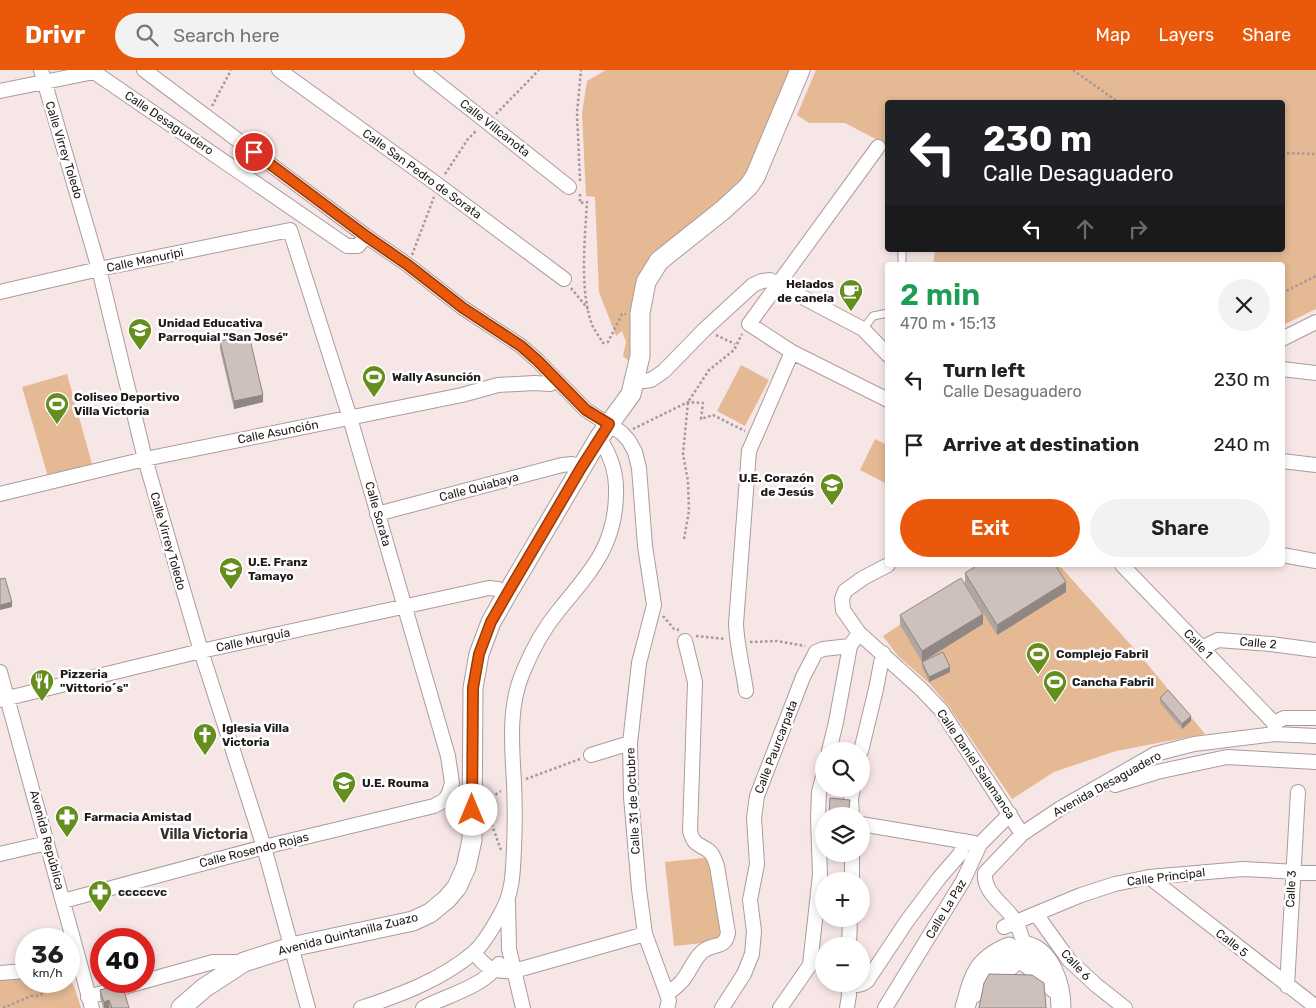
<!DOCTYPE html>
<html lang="en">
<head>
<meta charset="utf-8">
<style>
	body { margin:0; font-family:Rubik,sans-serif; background:#f2f2f2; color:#222; height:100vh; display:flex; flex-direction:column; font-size:19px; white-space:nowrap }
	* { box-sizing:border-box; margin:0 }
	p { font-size:16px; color:#767676 }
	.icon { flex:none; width:28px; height:28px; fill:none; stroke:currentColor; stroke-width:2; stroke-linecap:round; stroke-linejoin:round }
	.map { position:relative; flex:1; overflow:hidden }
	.drawer { position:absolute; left:885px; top:192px; width:400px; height:305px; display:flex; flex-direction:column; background:#fff; border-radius:5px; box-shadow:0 2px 8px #0003 }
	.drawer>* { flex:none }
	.top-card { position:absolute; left:885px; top:30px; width:400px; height:152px; border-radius:5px; box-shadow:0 2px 8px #0003; background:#202124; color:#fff; overflow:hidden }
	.fabs { position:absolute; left:815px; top:672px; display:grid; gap:10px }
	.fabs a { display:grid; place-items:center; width:55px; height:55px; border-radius:50%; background:#fff; box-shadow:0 2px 8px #0003; font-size:25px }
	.speed { position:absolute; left:15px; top:858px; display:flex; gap:10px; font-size:25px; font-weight:700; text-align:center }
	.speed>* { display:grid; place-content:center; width:65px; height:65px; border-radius:50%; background:#fff; box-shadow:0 2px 8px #0003; line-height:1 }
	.speed small { font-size:12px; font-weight:400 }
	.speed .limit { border:8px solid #d22; background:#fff; color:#111 }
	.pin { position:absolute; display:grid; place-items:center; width:42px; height:42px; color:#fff; margin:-21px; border:2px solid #fff; border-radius:50%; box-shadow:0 1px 5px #0007 }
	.me { position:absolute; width:55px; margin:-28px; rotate:0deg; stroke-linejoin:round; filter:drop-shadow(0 0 4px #0008) }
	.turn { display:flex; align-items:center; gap:18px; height:105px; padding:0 15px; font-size:22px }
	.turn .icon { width:65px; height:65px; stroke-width:2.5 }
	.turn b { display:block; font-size:35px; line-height:42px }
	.lanes { display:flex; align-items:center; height:48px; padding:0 15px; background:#0003; justify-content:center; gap:25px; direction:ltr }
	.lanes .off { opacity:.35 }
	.round { display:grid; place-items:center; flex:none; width:52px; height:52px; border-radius:26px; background:#f2f2f2 }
	.head { display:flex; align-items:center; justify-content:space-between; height:85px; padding:0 15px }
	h1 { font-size:30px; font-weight:600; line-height:38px; color:#1e9e55 }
	.action { display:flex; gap:10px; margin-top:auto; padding:10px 15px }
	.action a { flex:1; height:58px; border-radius:30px; background:#ea580c; color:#fff; font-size:20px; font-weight:600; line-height:58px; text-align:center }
	.action a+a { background:#f2f2f2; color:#222 }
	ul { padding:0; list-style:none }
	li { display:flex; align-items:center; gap:15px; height:65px; padding:0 15px }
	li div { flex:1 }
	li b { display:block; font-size:19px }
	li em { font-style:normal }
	header { display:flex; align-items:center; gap:30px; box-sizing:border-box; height:70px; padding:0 25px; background:#ea580c; color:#fff }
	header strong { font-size:24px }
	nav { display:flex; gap:28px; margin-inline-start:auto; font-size:18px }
	.search { width:350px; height:45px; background:#f2f2f2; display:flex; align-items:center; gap:12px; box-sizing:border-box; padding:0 18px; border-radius:28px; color:#767676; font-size:19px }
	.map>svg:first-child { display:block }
	.green { fill:#e4b994 }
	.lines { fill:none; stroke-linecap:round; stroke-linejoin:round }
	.lane-casing { stroke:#ab9c9b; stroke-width:9 }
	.street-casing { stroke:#ab9c9b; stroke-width:16 }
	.secondary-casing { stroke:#ab9c9b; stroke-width:21 }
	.path { stroke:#a59898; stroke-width:2.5; stroke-dasharray:2.5 2.5; stroke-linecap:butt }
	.lane { stroke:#fff; stroke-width:7 }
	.street { stroke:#fff; stroke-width:14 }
	.secondary { stroke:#fff; stroke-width:19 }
	.wall { fill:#b1a5a1 }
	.shaded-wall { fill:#908683 }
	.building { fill:#cec0bb; stroke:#908683 }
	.route-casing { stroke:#983908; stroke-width:12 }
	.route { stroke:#ea580c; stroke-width:9 }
	.labels { text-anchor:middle; stroke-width:5; stroke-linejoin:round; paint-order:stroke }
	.street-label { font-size:12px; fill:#1f1a1a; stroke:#fff }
	.poi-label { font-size:12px; font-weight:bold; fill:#1f1a1a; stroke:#fff; text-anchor:start }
	.neighbourhood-label { font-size:14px; font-weight:bold; fill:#3b2f2f; stroke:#fff }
</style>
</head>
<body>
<header>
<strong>Drivr</strong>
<div class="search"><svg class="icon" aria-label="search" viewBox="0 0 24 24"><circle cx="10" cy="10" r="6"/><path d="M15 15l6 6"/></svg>Search here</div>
<nav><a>Map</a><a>Layers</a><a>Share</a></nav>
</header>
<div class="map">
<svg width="1316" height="938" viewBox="0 0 1316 938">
	<rect width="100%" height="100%" fill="#f7e6e6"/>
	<path class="green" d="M606,0H794L746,104L706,143L661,179L645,195L635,216L629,291L623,286L626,272L622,261L616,266L599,222L595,127L586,126L582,43L587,11Z
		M816,0H1316V239L1283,255L1282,195H933L935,180H1282V32H888L887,75L845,53H809L797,45Z
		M741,295L769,310L745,356L717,341Z
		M67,304L92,394L48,407L22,317Z
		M875,369L887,375V414L860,400Z
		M990,495H1059L1139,584L1205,664L1116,681L1054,702L1012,729L948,635L929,613L898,586L883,566Z
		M713,787L722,871L674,876L665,792Z
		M26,908V911H69V909L74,916L81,938H0V909Z"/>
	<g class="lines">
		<g class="lane-casing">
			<path id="lane" d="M902,195V180
				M863,259L873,246L888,243"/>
		</g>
		<g class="street-casing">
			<path id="street" d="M41,0L99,199L145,389L201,581L264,777L308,938
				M144,0L366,166L408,195L463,238L521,276L538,291L586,340L622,363L629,371L635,382L639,398L645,476L654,535L639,593L630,673L631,727L639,819L645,864L667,924L669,931L667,938
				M279,0L438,115L564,209
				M421,0L569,117
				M94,2L347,176H358L366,166
				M0,21L94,2
				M878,77L749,254L792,282L888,330
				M0,222L99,199L290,160L350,348L448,686L452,713L449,723L445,730L434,736L264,777L63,831
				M1282,269L1316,252
				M1282,299L1316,303
				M635,310L644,311L651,310L664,301L704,260L753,215L762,211L770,210L863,259L888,285
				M1282,391L1316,395
				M0,424L145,389L462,325L498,315L535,313L550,314L556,310
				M377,444L562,395L572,394L581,398
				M1282,485L1316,491
				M888,495L863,508L845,521L842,529L843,540L859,563L921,619L941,640L1022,764
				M1122,495L1274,653L1275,664
				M1202,578L1218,570L1271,574L1316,580
				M0,602L92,938
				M746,621C743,598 737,577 736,554L749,381L792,282
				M0,630L201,581L489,518L498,519L507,524
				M1274,653L1284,648H1316
				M829,681L836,652L850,576
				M861,681L876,619L883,583
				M591,685L630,673
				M1115,715L1157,702L1227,687L1316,692
				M852,746L851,729L853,719
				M861,754L974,773
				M0,784L47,773
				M1149,807L1316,937
				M852,811V784
				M508,832L509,879L523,938
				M1036,844L1069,890L1096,915L1125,938
				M1004,857L1081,825L1115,814L1149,807L1243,799L1316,803
				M1023,871C1021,865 1019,858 1016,852C1007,836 983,824 985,803L1022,764L1061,738L1155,684L1194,674L1275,664L1316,666
				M849,876L850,849
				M474,882C486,899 494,902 514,901L645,864
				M0,903L26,901
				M852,914C858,916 862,915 867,911L907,851L940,807L960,784L965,771
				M1287,916L1298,722
				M667,924C672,920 678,916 682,911C690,902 693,890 702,882C713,872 725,880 728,863L717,796C715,791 714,785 709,781C698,773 694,776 690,761L695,612L685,571
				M88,927L213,892H244
				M361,938C400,925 441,910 473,883C484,874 494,856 501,843C513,823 513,801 514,778C515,756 515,735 514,713C512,676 508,637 523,602C532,580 544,558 559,540C590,502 615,477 616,425C617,404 611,385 599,368
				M423,938C447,925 482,918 499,894
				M722,938L744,904L752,884L754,861L750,830L757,794L754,748L757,726L803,607L816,582L823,579L850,576L859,563
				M780,938L810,895L820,805L818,748L819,722L824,703
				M847,938L849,925L848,914
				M885,938L963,811L980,774L1010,744"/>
		</g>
		<g class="secondary-casing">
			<path id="secondary" d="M1027,876C1051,882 1061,916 1061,938
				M1019,888L1040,903L1054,918
				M974,923L990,905L1011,895L1017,888
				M181,938L204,918L244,892L291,877L413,851L430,843L447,829L457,817L466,797L472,770L473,618L479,584L491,552L507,524L599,368L631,324L640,286V243L646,212L659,191L723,140L748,117L755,107L800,0
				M965,938C974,906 976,891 1009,877"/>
		</g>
		<path class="path" d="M1073,0L1118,32
			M212,36L231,0
			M496,44L539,0
			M1282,83L1316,84
			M445,104L468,69L477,60
			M580,111L577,43L581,0
			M580,124V133L587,132C585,168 579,224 593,257C596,262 600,268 603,273L608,272L622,244H626
			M412,185L434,127
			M571,218L588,239
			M1282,223L1316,206
			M716,265L735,274
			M633,359L688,332L703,333L701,349L713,345L745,361
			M684,469L689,441L688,411L683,384L688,332L709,300L734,280L742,264
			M663,546L674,559L679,560
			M696,566L725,569
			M750,572L777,571L805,576
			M526,709L580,689
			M487,730L501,721
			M486,755H492L501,780
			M3,938L31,926C43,927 48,920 54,911"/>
		<use href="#lane" class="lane"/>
		<use href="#street" class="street"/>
		<use href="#secondary" class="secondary"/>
	</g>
	<path class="wall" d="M220,271L263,332L234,339L220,279Z
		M965,503L1066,522L997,565L965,513Z
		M900,545L983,554L922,592L900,555Z
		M922,592L950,602L929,612L922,597Z
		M1160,628L1191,651L1182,659L1160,633Z
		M100,920L129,938H103L100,928Z"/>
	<path class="shaded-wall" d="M263,325V332L234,339V331Z
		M1066,512V522L997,565V555Z
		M12,532V537L0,540V535Z
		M983,544V554L922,592V581Z
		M950,597V602L929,612V607Z
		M1191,646V651L1182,659V654Z
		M109,930V938H104V932Z"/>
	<path class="building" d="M249,265L263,325L234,331L220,271Z
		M978,495H1055L1066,512L997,555L965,503Z
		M5,508L12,532L0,535V509Z
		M961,508L983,544L922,581L900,545Z
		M943,582L950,597L929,607L922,592Z
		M1168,620L1191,646L1182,654L1160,628Z
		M830,728L850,730L848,746H829Z
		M989,904L1032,905L1044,913L1046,938H979L984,913Z
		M122,914L129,938H112L109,930L104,932L100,920Z"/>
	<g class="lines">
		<g class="route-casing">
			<path id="route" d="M254,82L366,166L408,195L463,238L521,276L538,291L586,340L609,354L581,398L507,524L491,552L479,584L473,618L472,740"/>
		</g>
		<use href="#route" class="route"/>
	</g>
	<defs>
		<g id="cafe-pin" transform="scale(1.25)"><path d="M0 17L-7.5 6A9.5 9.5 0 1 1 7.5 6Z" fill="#648e1d" stroke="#fff"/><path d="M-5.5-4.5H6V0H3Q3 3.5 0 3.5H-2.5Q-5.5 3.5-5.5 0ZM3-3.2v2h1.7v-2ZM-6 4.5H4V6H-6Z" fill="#fff"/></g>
		<g id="school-pin" transform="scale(1.25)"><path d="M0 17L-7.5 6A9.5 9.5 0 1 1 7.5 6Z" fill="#648e1d" stroke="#fff"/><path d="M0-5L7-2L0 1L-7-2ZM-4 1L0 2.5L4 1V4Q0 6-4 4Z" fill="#fff"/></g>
		<g id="stadium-pin" transform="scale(1.25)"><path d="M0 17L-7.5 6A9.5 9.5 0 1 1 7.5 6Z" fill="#648e1d" stroke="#fff"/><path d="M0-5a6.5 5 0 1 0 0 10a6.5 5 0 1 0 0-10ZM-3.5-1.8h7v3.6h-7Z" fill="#fff"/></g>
		<g id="restaurant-pin" transform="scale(1.25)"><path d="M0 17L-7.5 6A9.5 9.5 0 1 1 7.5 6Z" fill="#648e1d" stroke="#fff"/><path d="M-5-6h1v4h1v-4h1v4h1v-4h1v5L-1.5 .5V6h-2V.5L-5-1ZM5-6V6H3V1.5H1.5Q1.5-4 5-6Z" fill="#fff"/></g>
		<g id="church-pin" transform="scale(1.25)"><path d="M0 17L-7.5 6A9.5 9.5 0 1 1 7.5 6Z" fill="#648e1d" stroke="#fff"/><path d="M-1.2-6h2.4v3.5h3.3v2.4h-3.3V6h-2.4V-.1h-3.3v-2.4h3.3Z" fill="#fff"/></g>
		<g id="pharmacy-pin" transform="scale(1.25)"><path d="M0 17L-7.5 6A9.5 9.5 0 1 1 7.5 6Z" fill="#648e1d" stroke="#fff"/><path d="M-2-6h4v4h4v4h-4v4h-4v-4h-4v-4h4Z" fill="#fff"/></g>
	</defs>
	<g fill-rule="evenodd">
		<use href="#cafe-pin" x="851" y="221"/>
		<use href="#school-pin" x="140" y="260"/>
		<use href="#stadium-pin" x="374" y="307"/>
		<use href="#stadium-pin" x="57" y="334"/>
		<use href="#school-pin" x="832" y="415"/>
		<use href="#school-pin" x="231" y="499"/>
		<use href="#stadium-pin" x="1038" y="584"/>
		<use href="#restaurant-pin" x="42" y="611"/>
		<use href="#stadium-pin" x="1055" y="612"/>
		<use href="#church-pin" x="205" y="665"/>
		<use href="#school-pin" x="344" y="713"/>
		<use href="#pharmacy-pin" x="67" y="747"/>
		<use href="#pharmacy-pin" x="100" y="822"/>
	</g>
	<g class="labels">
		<g class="street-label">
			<text transform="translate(169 53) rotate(34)" y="4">Calle Desaguadero</text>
			<text transform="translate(495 58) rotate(38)" y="4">Calle Villcanota</text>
			<text transform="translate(64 80) rotate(73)" y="4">Calle Virrey Toledo</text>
			<text transform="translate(422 104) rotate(36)" y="4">Calle San Pedro de Sorata</text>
			<text transform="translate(145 190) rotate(-12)" y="4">Calle Manuripi</text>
			<text transform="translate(278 362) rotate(-11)" y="4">Calle Asunción</text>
			<text transform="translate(479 417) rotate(-15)" y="4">Calle Quiabaya</text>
			<text transform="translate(378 444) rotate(74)" y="4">Calle Sorata</text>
			<text transform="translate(168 471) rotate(74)" y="4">Calle Virrey Toledo</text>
			<text transform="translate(253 570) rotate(-12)" y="4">Calle Murguía</text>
			<text transform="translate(1258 573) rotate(5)" y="4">Calle 2</text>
			<text transform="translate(1198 574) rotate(46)" y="4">Calle 1</text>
			<text transform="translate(776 677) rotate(-69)" y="4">Calle Paurcarpata</text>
			<text transform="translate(976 694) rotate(56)" y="4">Calle Daniel Salamanca</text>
			<text transform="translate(1107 714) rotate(-29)" y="4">Avenida Desaguadero</text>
			<text transform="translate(633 731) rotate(-93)" y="4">Calle 31 de Octubre</text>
			<text transform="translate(47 770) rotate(75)" y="4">Avenida República</text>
			<text transform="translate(254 780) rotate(-14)" y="4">Calle Rosendo Rojas</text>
			<text transform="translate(1166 807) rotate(-7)" y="4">Calle Principal</text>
			<text transform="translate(1291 819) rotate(-87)" y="4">Calle 3</text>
			<text transform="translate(946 839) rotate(-59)" y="4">Calle La Paz</text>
			<text transform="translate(348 864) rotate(-14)" y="4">Avenida Quintanilla Zuazo</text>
			<text transform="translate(1232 873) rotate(38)" y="4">Calle 5</text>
			<text transform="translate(1076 895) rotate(47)" y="4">Calle 6</text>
		</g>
		<g class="poi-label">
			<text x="834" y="218" text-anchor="end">Helados<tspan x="834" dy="14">de canela</tspan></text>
			<text x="158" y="257">Unidad Educativa<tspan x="158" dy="14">Parroquial "San José"</tspan></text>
			<text x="392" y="311">Wally Asunción</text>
			<text x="74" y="331">Coliseo Deportivo<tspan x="74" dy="14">Villa Victoria</tspan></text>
			<text x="814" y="412" text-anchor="end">U.E. Corazón<tspan x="814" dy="14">de Jesús</tspan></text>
			<text x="248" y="496">U.E. Franz<tspan x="248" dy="14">Tamayo</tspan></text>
			<text x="1056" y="588">Complejo Fabril</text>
			<text x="60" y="608">Pizzeria<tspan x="60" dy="14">"Vittorio´s"</tspan></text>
			<text x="1072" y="616">Cancha Fabril</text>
			<text x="222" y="662">Iglesia Villa<tspan x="222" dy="14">Victoria</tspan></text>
			<text x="362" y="717">U.E. Rouma</text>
			<text x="84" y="751">Farmacia Amistad</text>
			<text x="118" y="826">cccccvc</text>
		</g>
		<g class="neighbourhood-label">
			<text x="204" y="769">Villa Victoria</text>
		</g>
	</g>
</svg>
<div class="fabs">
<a><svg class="icon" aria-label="search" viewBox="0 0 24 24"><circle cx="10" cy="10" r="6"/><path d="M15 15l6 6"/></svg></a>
<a><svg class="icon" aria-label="layers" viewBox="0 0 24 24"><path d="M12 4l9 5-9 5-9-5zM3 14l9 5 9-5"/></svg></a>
<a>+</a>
<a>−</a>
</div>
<div class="speed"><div>36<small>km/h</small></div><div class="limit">40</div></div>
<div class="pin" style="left:254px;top:82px;background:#d93025"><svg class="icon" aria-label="arrive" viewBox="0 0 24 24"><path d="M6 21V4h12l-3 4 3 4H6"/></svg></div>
<svg class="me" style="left:472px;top:740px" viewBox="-20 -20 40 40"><circle r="19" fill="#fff"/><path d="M0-13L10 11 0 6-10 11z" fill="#ea580c"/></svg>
<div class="top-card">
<div class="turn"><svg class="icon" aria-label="left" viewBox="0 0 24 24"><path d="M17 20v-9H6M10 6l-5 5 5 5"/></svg><div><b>230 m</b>Calle Desaguadero</div></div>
<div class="lanes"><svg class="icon" aria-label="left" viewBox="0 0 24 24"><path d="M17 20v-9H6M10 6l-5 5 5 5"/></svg><svg class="icon off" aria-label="ahead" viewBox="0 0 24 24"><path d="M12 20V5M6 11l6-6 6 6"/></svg><svg class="icon off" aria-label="right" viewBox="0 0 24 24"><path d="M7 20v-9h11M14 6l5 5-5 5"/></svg></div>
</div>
<section class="drawer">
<div class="head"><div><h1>2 min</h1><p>470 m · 15:13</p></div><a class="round"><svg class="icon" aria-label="close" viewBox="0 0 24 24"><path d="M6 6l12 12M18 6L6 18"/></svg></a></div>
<ul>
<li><svg class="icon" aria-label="left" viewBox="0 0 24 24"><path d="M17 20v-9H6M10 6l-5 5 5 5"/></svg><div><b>Turn left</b><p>Calle Desaguadero</p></div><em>230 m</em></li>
<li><svg class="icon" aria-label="arrive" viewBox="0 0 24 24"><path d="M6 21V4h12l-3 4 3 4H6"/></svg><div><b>Arrive at destination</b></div><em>240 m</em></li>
</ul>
<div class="action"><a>Exit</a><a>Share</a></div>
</section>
</div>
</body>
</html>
